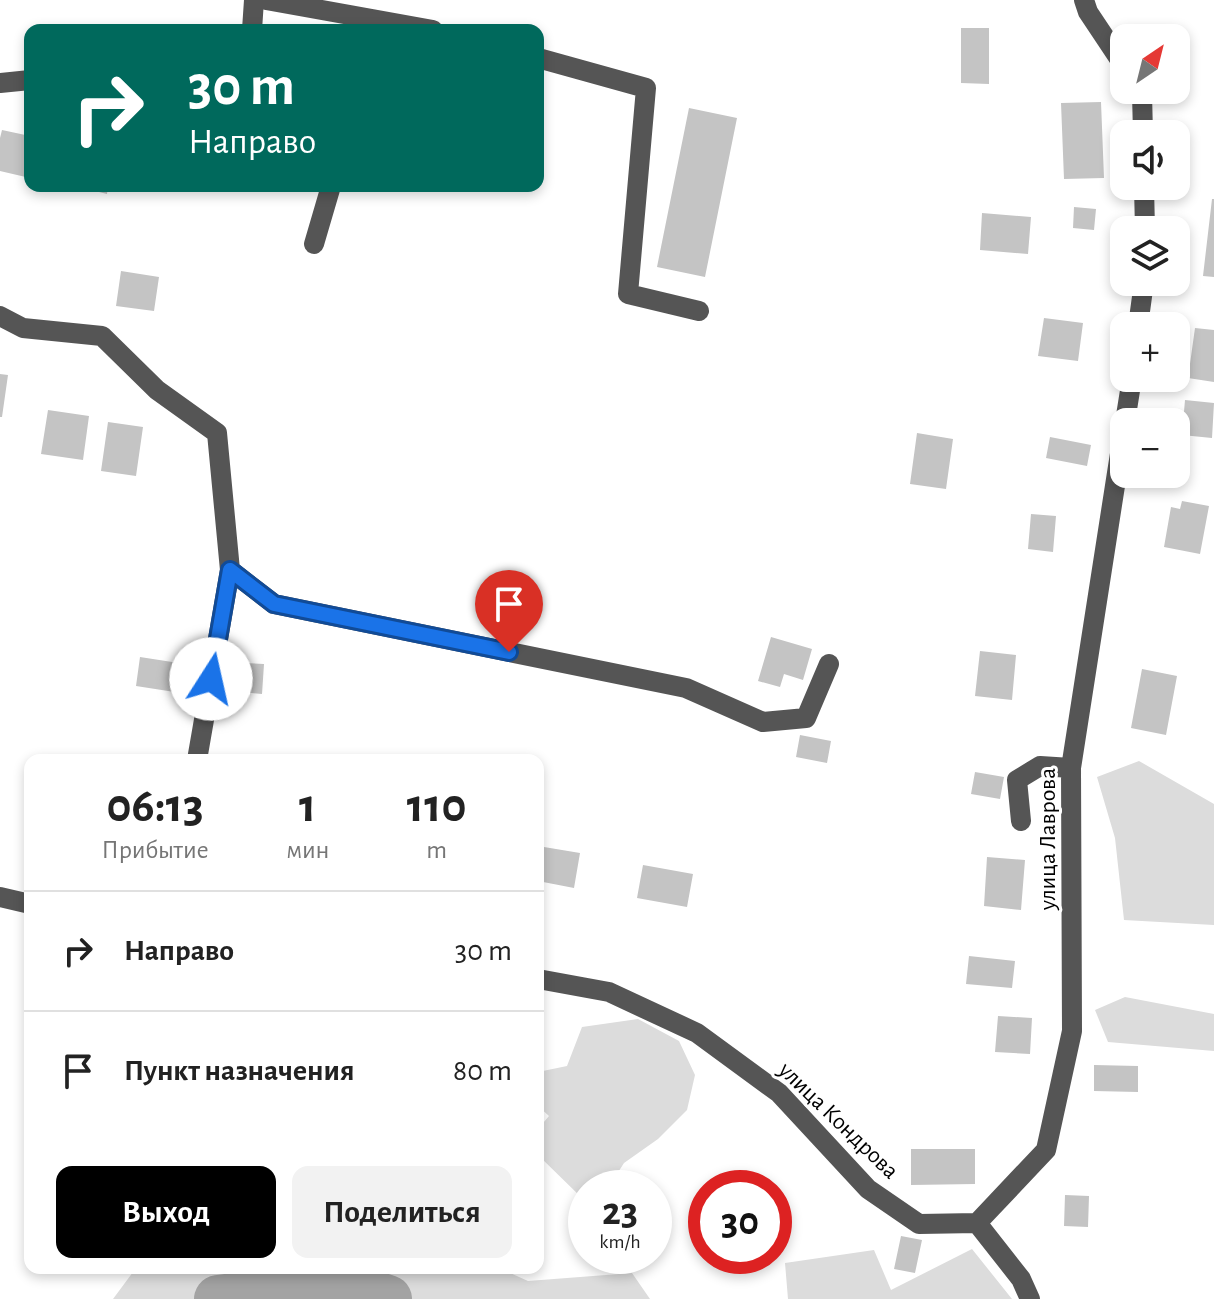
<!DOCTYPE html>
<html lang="ru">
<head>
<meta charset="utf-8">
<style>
	body { margin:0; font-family:"Alegreya Sans",sans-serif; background:#f2f2f2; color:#222; height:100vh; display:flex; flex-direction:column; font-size:30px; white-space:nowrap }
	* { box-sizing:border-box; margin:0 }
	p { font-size:26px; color:#767676 }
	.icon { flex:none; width:44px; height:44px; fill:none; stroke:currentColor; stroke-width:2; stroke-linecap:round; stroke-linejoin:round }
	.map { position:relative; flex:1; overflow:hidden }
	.drawer { position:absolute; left:24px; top:754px; width:520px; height:520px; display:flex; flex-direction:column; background:#fff; border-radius:16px; box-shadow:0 4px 12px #0003 }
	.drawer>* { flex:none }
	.banner { position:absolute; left:24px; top:24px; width:520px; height:168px; border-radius:16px; box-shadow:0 4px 12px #0003; background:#00695c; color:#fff; overflow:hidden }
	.needle { width:52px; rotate:35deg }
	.fabs { position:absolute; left:1110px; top:24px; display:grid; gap:16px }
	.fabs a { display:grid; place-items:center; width:80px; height:80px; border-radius:16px; background:#fff; box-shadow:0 4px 12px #0003; font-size:40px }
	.speed { position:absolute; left:568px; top:1170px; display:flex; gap:16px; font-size:40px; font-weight:700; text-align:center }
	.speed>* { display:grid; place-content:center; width:104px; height:104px; border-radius:50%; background:#fff; box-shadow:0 4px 12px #0003; line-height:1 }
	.speed small { font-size:20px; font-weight:400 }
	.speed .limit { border:12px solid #d22; background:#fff; color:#111 }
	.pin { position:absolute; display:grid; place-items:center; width:68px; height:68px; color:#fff; margin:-82px -34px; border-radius:50% 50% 50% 0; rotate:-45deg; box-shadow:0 0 8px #0007 }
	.pin .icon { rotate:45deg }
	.me { position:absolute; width:88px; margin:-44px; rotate:10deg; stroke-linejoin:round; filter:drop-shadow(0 0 6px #0008) }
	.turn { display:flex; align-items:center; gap:28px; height:168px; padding:0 32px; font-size:36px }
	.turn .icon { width:104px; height:104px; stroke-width:2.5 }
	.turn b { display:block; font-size:56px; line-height:68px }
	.eta { display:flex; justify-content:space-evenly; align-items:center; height:136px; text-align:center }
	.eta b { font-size:48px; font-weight:700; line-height:56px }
	.primary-button { display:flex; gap:16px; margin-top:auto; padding:16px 32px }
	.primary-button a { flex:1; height:92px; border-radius:16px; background:#000; color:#fff; font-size:32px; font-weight:700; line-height:92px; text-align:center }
	.primary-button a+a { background:#f2f2f2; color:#222 }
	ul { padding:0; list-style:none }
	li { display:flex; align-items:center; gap:24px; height:120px; padding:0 32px; border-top:2px solid #e0e0e0 }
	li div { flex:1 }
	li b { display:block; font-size:30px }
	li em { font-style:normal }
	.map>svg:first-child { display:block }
	.green { fill:#dcdcdc }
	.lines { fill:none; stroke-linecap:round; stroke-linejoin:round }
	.river { stroke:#a3a3a3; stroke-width:48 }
	.building { fill:#c4c4c4 }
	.minor { stroke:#555; stroke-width:20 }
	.route-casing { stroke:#114b97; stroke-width:20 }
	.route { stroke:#1a73e8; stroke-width:14 }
	.labels { text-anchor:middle; stroke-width:6; stroke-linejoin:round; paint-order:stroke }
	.street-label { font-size:24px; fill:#000; stroke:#fff }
</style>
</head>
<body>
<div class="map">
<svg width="1214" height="1299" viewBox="0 0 1214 1299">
	<rect width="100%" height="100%" fill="#fff"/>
	<path class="green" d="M1139,761L1214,804V925L1124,920L1115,838L1097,777Z
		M1125,997L1214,1014V1051L1108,1042L1095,1010Z
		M638,1019L679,1041L695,1075L687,1110L658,1139L624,1163L608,1188H586V1202L538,1155V1129L549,1116L538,1106V1072L567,1066L582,1027Z
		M972,1249L1012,1299H788L785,1263L874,1250L891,1290Z
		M136,1268H499L528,1281L632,1273L650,1299H113Z"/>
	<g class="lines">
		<path class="river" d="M218,1299L340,1283L388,1299"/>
	</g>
	<path class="building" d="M961,28H989V84L961,83Z
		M1101,102L1104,178L1064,179L1061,103Z
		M689,108L737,118L705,277L657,267Z
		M2,130L30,136V178L0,171V138Z
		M75,186H108L107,194Z
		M1212,199H1214V277L1203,276Z
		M1074,207L1096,209L1094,230L1073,228Z
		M982,213L1031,217L1028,254L980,250Z
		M121,271L159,277L154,311L116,306Z
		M1044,318L1083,323L1078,361L1038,356Z
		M1195,328L1214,330V382L1188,378Z
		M0,374L8,375L2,417H0Z
		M1185,400L1214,403L1212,438L1182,435Z
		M48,410L89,416L83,460L41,454Z
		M108,422L143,427L136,476L101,471Z
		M917,433L953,439L946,489L910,484Z
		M1050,437L1091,445L1087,466L1046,458Z
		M1182,501L1209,506L1200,554L1164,547L1171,507L1180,509Z
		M1031,514L1056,516L1053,552L1028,549Z
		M771,637L812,649L803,680L784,674L780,687L758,681Z
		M980,651L1016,655L1012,700L975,696Z
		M140,657L185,664L181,693L136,686Z
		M244,663L264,664L262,694L242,692Z
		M1142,669L1177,676L1166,735L1131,728Z
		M800,735L831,741L827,763L796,757Z
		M975,772L1004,777L1000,799L971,794Z
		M538,846L580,853L574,888L538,881Z
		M987,857L1025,860L1021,910L984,906Z
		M643,865L693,874L687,907L637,898Z
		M969,956L1015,961L1012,988L966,984Z
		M998,1016L1032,1018L1030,1054L995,1052Z
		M1094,1065L1138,1066V1092L1094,1091Z
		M911,1149H975V1184L911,1185Z
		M1065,1195L1089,1196L1088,1227L1064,1226Z
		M901,1236L922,1240L915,1273L894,1269Z"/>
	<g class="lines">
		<path class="minor" d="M266,0L433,30
			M1084,0L1088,12L1124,66
			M252,30L254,0
			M538,58L646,88L628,294L699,311
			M0,83L30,80
			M1140,90L1142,93L1143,134
			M1144,186L1145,230
			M314,244L331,186
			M0,316L23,328L102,336L157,390L217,433L230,570L197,760
			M1138,326L1144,282
			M1125,422L1132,378
			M230,570L274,604L686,688L763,722L806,718L829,664
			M1021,821L1017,780L1040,766L1071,768
			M0,897L30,904
			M538,979L609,992L697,1033L779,1093L868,1189L919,1224L977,1223
			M977,1223L1046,1150L1072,1031L1071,768L1124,428
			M977,1223L1021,1279L1030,1299"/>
	</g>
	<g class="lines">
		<g class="route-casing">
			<path id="route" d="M211,679L230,570L274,604L509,652"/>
		</g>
		<use href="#route" class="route"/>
	</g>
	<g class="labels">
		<g class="street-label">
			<text transform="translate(1047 839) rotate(-90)" y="8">улица Лаврова</text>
			<text transform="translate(839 1120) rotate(44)" y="8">улица Кондрова</text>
		</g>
	</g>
</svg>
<div class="fabs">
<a><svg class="needle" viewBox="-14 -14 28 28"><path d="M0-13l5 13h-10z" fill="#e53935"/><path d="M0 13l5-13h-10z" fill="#767676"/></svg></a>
<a><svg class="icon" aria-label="sound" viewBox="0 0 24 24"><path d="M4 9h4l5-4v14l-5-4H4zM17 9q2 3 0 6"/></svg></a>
<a><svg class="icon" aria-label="layers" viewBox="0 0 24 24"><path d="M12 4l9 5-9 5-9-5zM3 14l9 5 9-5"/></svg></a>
<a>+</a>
<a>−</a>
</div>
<div class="speed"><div>23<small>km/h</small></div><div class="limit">30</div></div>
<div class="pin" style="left:509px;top:652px;background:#d93025"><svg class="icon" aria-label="arrive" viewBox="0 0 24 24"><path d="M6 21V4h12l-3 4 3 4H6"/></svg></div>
<svg class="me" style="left:211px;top:679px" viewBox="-20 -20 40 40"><circle r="19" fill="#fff"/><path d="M0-13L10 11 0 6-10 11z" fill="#1a73e8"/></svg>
<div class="banner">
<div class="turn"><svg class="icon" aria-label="right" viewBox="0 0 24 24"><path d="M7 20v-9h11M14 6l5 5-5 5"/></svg><div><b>30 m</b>Направо</div></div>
</div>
<section class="drawer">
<div class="eta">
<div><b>06:13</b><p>Прибытие</p></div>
<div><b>1</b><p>мин</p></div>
<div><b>110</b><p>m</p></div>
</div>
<ul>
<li><svg class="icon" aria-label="right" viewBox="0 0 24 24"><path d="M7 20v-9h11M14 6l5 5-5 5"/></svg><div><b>Направо</b></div><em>30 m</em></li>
<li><svg class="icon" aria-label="arrive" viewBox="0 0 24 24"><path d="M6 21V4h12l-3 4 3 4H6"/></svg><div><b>Пункт назначения</b></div><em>80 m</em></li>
</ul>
<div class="primary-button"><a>Выход</a><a>Поделиться</a></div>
</section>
</div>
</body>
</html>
